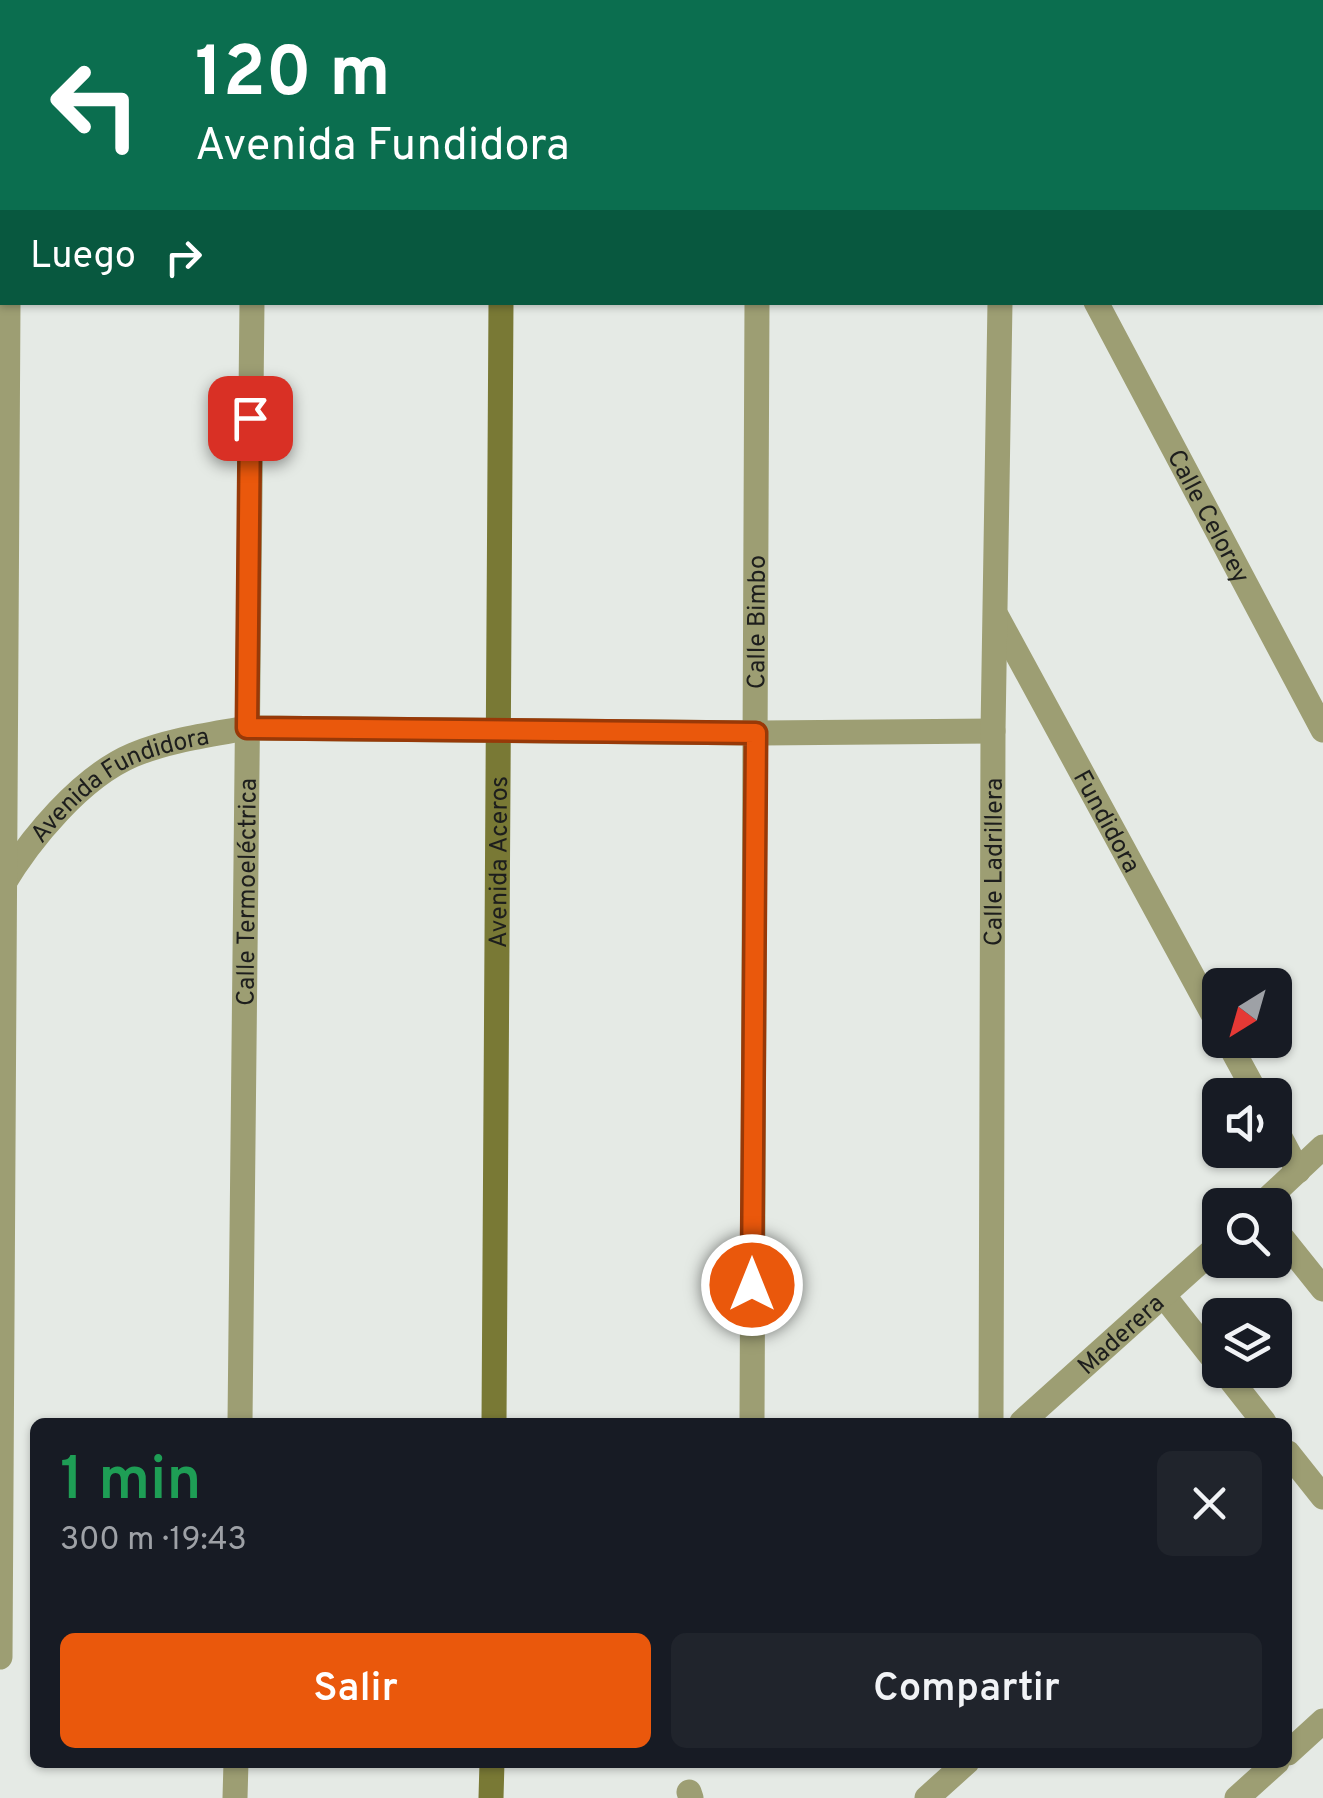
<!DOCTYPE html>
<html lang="es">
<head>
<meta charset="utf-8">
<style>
	body { margin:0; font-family:Overpass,sans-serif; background:#20242c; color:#f1f3f6; height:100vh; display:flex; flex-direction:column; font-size:38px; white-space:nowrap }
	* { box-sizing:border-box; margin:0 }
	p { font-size:32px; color:#9ea1a6 }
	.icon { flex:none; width:55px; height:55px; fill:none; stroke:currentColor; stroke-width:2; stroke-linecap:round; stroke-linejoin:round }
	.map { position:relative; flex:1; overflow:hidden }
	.sheet { position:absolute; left:30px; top:1418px; width:1262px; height:350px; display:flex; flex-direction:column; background:#171b24; border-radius:15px; box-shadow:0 2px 8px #0004 }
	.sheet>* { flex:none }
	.guide { position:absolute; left:0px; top:0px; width:1325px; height:305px; box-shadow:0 2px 8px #0004; background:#0b6e4f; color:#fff; overflow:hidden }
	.needle { width:65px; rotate:217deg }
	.fabs { position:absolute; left:1202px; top:968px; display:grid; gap:20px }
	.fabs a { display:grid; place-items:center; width:90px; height:90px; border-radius:15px; background:#171b24; box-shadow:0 2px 8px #0004; font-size:50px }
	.pin { position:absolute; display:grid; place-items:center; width:85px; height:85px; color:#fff; margin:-42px; border-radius:20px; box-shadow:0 5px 15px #0006 }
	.me { position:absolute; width:110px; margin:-55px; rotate:0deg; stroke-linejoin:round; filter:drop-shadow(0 0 8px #0008) }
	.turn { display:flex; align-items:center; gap:35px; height:210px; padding:0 30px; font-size:45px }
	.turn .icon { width:130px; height:130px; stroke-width:2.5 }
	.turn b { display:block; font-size:70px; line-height:85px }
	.then { display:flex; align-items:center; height:95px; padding:0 30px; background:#0003; gap:20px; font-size:38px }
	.round { display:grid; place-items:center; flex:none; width:105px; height:105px; border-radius:15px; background:#20242c }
	.head { display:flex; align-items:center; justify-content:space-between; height:170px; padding:0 30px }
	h1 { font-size:60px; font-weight:600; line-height:75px; color:#1e9e55 }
	.primary-button { display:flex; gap:20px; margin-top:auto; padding:20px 30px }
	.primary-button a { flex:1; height:115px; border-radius:15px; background:#ea580c; color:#fff; font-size:40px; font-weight:600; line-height:115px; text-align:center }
	.primary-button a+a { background:#20242c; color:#f1f3f6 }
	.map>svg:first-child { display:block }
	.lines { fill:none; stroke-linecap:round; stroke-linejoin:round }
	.street { stroke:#9d9e73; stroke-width:25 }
	.secondary { stroke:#797935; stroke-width:25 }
	.route-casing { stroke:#983908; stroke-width:25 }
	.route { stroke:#ea580c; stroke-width:18 }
	.labels { text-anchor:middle; stroke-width:10; stroke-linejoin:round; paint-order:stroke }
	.street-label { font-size:25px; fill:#1d1e1d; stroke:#fff }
</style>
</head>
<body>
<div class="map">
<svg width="1323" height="1798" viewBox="0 0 1323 1798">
	<rect width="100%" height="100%" fill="#e5eae5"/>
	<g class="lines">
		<g class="street">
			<path d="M5,0L6,2"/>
			<path d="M31,2L38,0"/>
			<path d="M255,2V0"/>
			<path d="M757,2V0"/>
			<path d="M1005,2V0"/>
			<path d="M1322,232L1323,233"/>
			<path id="s1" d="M1096,302L1323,730"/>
			<path id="s2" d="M997,617L1220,1027"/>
			<path id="s3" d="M2,886C30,839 81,777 133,755C169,740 209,735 247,728L755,733L993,731"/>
			<path d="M1227,1040L1257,1095"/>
			<path d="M1275,1128L1298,1171"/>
			<path d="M1261,1205L1323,1147"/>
			<path d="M1275,1229L1323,1289"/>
			<path d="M1164,1296L1220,1367"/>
			<path d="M1223,1370L1264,1422"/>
			<path id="s4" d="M240,1422L252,302"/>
			<path id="s5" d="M752,1422L757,302"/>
			<path id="s6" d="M991,1422L993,731L1000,302"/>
			<path id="s7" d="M1022,1422L1220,1244"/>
			<path d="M1288,1453L1323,1497"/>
			<path d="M0,1657L8,302"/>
			<path d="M1288,1753L1323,1721"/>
			<path d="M689,1792L691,1798"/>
			<path d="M235,1798L236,1762"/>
			<path d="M927,1798L967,1762"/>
			<path d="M1237,1798L1277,1762"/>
		</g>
		<g class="secondary">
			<path d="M504,2V0"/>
			<path id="s8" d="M494,1422L501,302"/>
			<path d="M491,1798L492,1762"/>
		</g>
	</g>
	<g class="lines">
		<g class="route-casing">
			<path id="route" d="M250,418L247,728L756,733L752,1285"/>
		</g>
		<use href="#route" class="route"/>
	</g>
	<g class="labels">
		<g class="street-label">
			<text dy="9" stroke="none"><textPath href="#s1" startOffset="242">Calle Celorey</textPath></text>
			<text dy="9" stroke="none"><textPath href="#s5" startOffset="800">Calle Bimbo</textPath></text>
			<text dy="9" stroke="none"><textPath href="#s3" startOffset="162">Avenida Fundidora</textPath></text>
			<text dy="9" stroke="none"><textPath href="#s2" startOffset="232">Fundidora</textPath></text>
			<text dy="9" stroke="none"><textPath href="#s8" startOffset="560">Avenida Aceros</textPath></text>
			<text dy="9" stroke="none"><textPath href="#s6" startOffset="560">Calle Ladrillera</textPath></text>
			<text dy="9" stroke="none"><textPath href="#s4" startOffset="530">Calle Termoeléctrica</textPath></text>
			<text dy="9" stroke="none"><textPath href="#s7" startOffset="132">Maderera</textPath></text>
		</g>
	</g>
</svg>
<div class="fabs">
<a><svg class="needle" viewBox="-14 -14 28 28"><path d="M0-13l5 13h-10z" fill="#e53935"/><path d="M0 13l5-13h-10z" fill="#9ea1a6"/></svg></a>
<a><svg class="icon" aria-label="sound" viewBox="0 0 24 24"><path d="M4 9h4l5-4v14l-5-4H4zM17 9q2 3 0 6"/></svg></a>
<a><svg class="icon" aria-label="search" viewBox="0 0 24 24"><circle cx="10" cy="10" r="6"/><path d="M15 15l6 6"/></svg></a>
<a><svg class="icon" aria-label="layers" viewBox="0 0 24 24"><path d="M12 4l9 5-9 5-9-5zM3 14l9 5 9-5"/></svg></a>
</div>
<div class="pin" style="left:250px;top:418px;background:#d93025"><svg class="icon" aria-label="arrive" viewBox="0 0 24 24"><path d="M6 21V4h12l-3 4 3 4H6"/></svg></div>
<svg class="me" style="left:752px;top:1285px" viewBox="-20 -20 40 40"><circle r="17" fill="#ea580c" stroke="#fff" stroke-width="3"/><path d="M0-11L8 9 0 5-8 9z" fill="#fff"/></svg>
<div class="guide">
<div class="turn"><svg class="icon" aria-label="left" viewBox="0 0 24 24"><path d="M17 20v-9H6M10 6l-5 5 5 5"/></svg><div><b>120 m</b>Avenida Fundidora</div></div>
<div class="then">Luego<svg class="icon" aria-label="right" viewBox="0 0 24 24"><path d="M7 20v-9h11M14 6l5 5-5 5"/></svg></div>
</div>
<section class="sheet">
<div class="head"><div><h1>1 min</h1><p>300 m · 19:43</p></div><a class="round"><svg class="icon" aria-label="close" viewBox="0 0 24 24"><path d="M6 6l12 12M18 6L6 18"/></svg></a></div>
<div class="primary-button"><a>Salir</a><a>Compartir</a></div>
</section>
</div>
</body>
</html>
